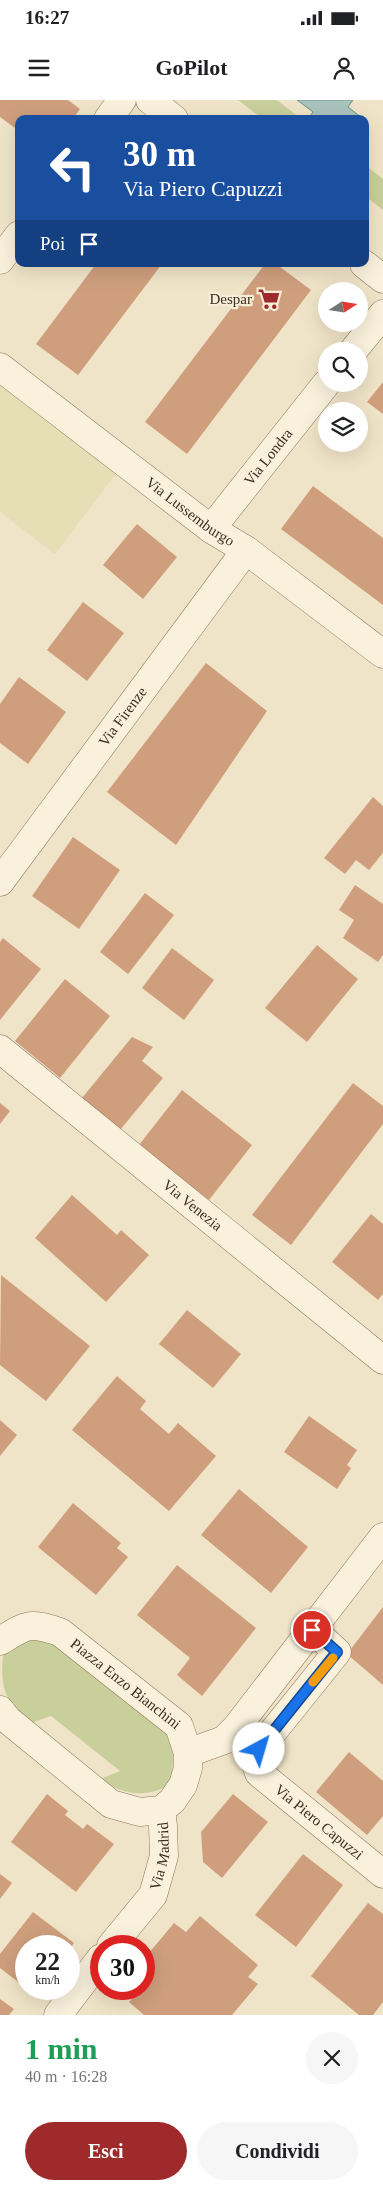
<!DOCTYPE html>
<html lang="it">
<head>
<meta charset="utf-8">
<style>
	body { margin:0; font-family:Georgia,serif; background:#f6f6f6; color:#202124; height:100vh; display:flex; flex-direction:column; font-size:19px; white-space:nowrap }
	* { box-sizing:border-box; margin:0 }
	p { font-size:16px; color:#757577 }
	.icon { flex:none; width:28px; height:28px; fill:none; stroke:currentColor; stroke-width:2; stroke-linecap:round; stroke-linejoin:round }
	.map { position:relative; height:1915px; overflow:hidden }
	.panel { display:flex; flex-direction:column; background:#fff; flex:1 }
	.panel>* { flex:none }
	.hud { position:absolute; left:15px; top:15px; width:354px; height:152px; border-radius:10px; box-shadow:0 5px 20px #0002; background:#1a4fa0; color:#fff; overflow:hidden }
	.needle { width:32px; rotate:78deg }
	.tools { position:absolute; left:318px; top:182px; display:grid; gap:10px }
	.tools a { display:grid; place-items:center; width:50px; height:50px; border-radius:50%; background:#fff; box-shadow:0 5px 20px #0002; font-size:25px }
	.speed { position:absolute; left:15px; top:1835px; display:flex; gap:10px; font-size:25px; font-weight:700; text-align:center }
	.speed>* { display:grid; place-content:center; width:65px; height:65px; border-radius:50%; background:#fff; box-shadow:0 5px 20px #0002; line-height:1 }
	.speed small { font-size:12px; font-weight:400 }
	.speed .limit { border:8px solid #d22; background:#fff; color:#111 }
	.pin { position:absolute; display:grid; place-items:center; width:42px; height:42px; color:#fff; margin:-21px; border:2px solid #fff; border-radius:50%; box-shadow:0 1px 5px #0007 }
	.me { position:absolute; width:55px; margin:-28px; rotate:39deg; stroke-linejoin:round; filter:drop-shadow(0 0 4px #0008) }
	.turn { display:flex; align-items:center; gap:18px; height:105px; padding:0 25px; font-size:22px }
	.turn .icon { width:65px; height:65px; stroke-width:2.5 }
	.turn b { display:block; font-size:35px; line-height:42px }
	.then { display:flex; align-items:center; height:48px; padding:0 25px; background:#0003; gap:10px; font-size:19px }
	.round { display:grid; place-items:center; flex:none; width:52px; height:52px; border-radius:26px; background:#f6f6f6 }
	.head { display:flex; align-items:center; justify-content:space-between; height:85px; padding:0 25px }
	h1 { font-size:30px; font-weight:700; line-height:38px; color:#1e9e55 }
	.action { display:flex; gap:10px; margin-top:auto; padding:10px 25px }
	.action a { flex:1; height:58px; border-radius:30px; background:#9e2a2b; color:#fff; font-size:20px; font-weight:700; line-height:58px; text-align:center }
	.action a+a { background:#f6f6f6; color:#202124 }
	.status { display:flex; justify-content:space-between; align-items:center; height:35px; padding:0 25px; background:#fff; direction:ltr }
	.status svg { height:14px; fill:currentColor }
	header { display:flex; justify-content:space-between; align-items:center; height:65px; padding:0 25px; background:#fff; font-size:22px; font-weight:700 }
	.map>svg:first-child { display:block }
	.farmland { fill:#e6deb5 }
	.green { fill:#c9cf9b }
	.water { fill:#a9c4bc; stroke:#6f938a }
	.building { fill:#cf9f7d }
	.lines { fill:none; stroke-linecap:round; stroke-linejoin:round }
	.minor-casing { stroke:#8d765c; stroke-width:29 }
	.minor { stroke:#faf1dc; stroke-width:28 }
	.route-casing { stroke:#114b97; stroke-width:12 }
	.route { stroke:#1a73e8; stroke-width:9 }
	.slow { stroke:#f59e0b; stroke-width:9 }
	.labels { text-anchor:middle; stroke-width:4.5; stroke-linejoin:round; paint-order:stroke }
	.poi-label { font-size:15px; fill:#3d2e20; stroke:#f7eed8; text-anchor:end }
	.street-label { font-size:15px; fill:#3d2e20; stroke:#f7eed8 }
</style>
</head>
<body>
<div class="status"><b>16:27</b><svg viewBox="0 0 49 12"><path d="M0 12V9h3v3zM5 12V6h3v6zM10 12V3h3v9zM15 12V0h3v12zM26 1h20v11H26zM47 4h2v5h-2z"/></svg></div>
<header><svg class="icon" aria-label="menu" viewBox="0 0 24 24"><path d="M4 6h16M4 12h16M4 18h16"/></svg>GoPilot<svg class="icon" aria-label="person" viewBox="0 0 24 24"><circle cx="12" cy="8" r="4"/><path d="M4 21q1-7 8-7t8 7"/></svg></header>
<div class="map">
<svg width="383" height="1915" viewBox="0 0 383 1915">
	<rect width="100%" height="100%" fill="#f0e4c8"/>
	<path class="farmland" d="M0,282L118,371L55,454L0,412Z"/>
	<path class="green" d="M238,0H277L296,15L294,19H263Z
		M365,65L383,79V110L365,96Z
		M38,1538L51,1539L167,1633C176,1651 173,1666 170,1685C146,1698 122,1695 100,1679L120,1671L51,1616L28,1624C5,1597 0,1591 3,1554L13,1546Z"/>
	<path class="water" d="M297,0H353L348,7L362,18L308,19L313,12Z"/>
	<path class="building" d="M0,0H68L80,9L73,19H19V31L0,17Z
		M96,164H162L78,275L36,244Z
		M265,164H276L311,190L187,354L145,322Z
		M383,282V314L367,302Z
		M313,386L383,438V505L281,429Z
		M137,424L177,457L143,499L103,465Z
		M83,502L124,533L87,581L47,550Z
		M206,563L267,611L176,745L107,692Z
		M19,577L66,612L28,664L0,643V604Z
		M373,697L383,706V753L369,770L356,760L345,774L324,758Z
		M73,737L120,770L79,829L32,796Z
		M355,785L383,804V855L378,862L343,838L354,820L339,810Z
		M145,793L174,815L128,874L100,852Z
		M3,838L41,869L0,920V842Z
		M317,845L358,879L307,942L265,908Z
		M172,848L214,880L184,920L142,888Z
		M65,879L110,916L60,978L15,941Z
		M132,937L153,947L142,961L163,978L120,1030L82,998Z
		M353,983L383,1006V1024L291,1145L252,1115Z
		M182,990L252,1045L209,1100L139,1045Z
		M0,1003L10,1011L0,1024Z
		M72,1095L117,1135L121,1130L149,1155L106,1202L35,1138Z
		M371,1114L383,1124V1194L378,1200L332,1162Z
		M1,1175L90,1246L46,1301L0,1265Z
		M187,1210L241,1254L213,1288L159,1244Z
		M117,1276L146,1301L140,1309L169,1334L178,1323L216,1356L169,1411L72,1330Z
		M309,1316L357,1350L347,1365L351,1368L337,1389L284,1352Z
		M0,1320L17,1335L0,1356Z
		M239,1389L308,1447L271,1493L201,1435Z
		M73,1403L121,1443L117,1448L128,1457L96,1495L38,1447Z
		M177,1465L256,1528L202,1596L177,1575L190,1558L137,1515Z
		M383,1507V1585L347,1554Z
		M349,1652L383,1681V1716L367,1735L316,1692Z
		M47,1694L68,1711L65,1715L83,1729L87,1724L114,1744L76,1792L11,1742Z
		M233,1694L268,1722L222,1778L203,1762L201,1732Z
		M303,1754L343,1785L296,1847L255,1815Z
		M0,1774L12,1783L0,1799Z
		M368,1803L383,1814V1902L373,1915H359L311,1876Z
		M33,1812L74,1843L69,1850V1846H26V1888L0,1868V1854Z
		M200,1816L258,1865L248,1877L258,1884L232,1915H144L129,1902L141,1889H144V1859L174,1823L186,1832Z
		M27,1889H39L35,1895Z
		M0,1899L14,1909L9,1915H0Z"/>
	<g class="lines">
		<g class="minor-casing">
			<g id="minor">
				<path d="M150,0L174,19"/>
				<path d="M108,19L122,0"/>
				<path d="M0,160L19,135"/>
				<path d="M364,164L383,179"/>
				<path d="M353,251L383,214"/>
				<path id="s1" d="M0,267L211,429L246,450L383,554"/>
				<path id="s2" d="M211,429L326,284"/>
				<path id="s3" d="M0,782L246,450"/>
				<path id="s4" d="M0,949L383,1260"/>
				<path id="s5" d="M312,1529L337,1552L259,1649C254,1658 255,1663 259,1673L383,1774"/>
				<path id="s6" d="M0,1541C28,1524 28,1522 60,1532L179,1626L188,1653V1668L183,1685L172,1701L161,1710L140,1712L111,1704L8,1620L0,1610"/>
				<path d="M188,1653L224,1640L236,1628L383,1437"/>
				<path id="s7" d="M111,1846L153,1795L164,1756L163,1726L161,1710"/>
				<path d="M58,1915L101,1858"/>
			</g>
		</g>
		<use href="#minor" class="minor"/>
	</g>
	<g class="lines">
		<g class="route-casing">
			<path id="route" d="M259,1649L337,1552L312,1530"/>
		</g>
		<use href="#route" class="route"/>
		<path class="slow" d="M313,1582L333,1558"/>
	</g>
	<defs>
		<g id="supermarket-bare" transform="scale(1.725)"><path d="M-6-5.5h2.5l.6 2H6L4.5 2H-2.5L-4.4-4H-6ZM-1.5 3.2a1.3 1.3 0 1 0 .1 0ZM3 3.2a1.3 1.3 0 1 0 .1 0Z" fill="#9e2a2b" stroke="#f7eed8" stroke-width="2.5" paint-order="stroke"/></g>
	</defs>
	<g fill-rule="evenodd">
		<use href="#supermarket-bare" x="269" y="199"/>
	</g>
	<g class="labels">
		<g class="poi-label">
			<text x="252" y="204">Despar</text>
		</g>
		<g class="street-label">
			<text dy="5" stroke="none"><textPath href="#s2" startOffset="92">Via Londra</textPath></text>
			<text dy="5" stroke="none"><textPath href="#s1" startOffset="239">Via Lussemburgo</textPath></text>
			<text dy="5" stroke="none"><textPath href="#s3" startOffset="206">Via Firenze</textPath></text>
			<text dy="5" stroke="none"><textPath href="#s4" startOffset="248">Via Venezia</textPath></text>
			<text dy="5" stroke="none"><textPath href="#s6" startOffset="148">Piazza Enzo Bianchini</textPath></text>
			<text dy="5" stroke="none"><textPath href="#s5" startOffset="261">Via Piero Capuzzi</textPath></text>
			<text dy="5" stroke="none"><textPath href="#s7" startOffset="106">Via Madrid</textPath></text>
		</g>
	</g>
</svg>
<div class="tools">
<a><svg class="needle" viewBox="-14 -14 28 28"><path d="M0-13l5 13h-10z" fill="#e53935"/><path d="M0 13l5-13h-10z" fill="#757577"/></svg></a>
<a><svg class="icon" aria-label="search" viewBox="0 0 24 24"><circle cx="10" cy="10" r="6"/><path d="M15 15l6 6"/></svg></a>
<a><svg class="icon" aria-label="layers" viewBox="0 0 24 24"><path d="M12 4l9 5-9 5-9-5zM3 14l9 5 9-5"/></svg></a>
</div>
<div class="speed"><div>22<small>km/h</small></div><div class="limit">30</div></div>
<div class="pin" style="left:312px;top:1530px;background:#d93025"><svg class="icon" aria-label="arrive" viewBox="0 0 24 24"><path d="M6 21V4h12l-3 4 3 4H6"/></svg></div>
<svg class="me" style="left:259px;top:1649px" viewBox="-20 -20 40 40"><circle r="19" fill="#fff"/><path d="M0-13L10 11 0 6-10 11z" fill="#1a73e8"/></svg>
<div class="hud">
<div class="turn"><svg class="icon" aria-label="left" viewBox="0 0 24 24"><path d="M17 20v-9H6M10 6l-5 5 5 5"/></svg><div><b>30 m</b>Via Piero Capuzzi</div></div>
<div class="then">Poi<svg class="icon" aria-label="arrive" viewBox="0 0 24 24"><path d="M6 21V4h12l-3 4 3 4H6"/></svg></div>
</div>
</div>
<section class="panel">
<div class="head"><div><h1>1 min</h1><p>40 m · 16:28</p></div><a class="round"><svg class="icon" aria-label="close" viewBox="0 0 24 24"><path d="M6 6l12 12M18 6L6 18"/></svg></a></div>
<div class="action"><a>Esci</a><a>Condividi</a></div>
</section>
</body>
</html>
